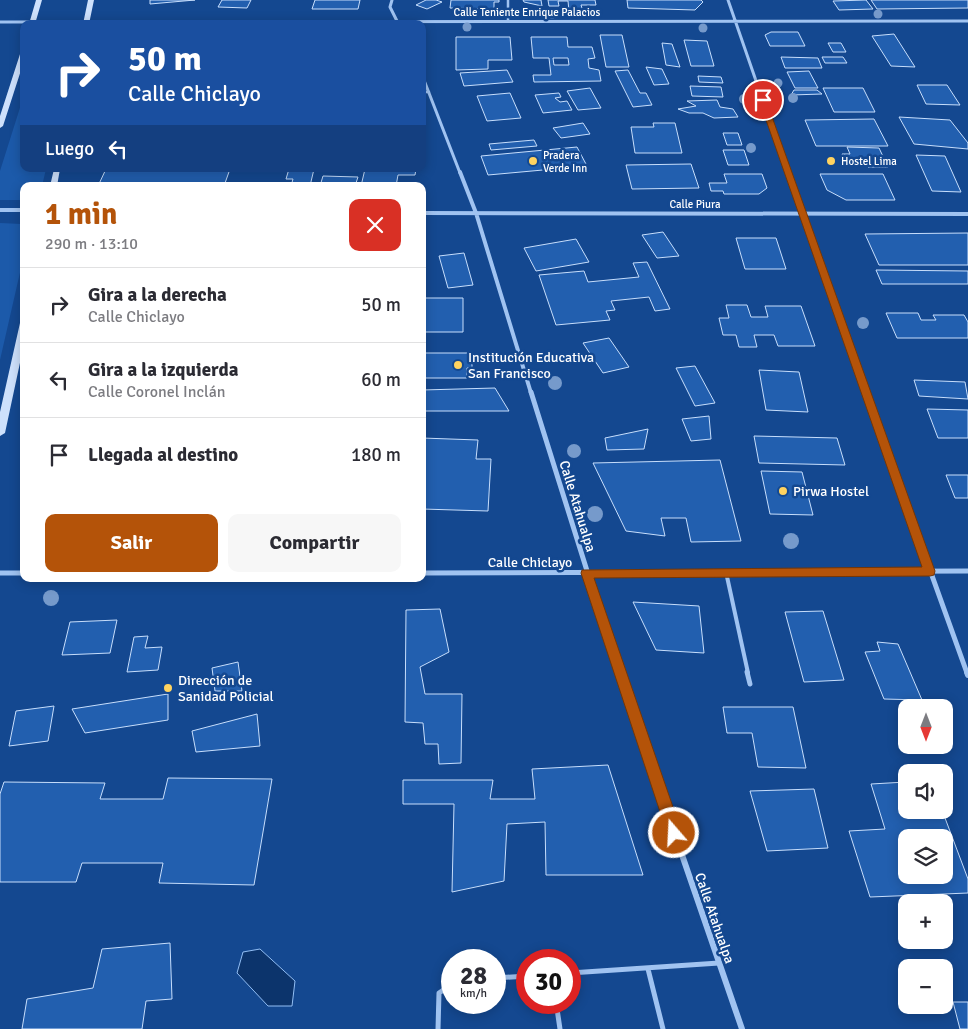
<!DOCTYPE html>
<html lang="es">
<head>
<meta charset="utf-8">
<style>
	body { margin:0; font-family:Signika,sans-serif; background:#f7f7f7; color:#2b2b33; height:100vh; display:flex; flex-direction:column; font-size:19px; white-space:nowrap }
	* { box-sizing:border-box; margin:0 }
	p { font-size:16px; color:#7c7c81 }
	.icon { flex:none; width:28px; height:28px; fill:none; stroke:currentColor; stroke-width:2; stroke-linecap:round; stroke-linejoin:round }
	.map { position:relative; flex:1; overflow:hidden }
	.details { position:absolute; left:20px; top:182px; width:406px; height:400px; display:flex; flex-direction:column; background:#fff; border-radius:10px; box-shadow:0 2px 12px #0003 }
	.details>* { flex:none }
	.guide { position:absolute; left:20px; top:20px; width:406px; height:152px; border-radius:10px; box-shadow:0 2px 12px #0003; background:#1a4fa0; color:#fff; overflow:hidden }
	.needle { width:32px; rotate:180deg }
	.tools { position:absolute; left:898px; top:699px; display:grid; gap:10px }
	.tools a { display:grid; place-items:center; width:55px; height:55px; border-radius:10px; background:#fff; box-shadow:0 2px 12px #0003; font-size:25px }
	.speed { position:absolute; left:441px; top:949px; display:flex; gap:10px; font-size:25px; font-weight:700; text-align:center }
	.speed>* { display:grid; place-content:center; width:65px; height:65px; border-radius:50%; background:#fff; box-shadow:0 2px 12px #0003; line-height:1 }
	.speed small { font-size:12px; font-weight:400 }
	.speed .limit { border:8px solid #d22; background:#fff; color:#111 }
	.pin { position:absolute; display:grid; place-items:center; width:42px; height:42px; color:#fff; margin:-21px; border:2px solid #fff; border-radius:50%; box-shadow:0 1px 5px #0007 }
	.me { position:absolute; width:55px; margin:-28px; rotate:341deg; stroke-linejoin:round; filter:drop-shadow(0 0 4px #0008) }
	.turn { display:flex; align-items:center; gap:18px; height:105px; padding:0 25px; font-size:22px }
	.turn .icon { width:65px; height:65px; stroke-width:2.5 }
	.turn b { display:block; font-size:35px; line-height:42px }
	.then { display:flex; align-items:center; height:48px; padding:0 25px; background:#0003; gap:10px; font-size:19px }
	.round { display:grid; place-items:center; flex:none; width:52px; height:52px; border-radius:10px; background:#f7f7f7 }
	.summary { display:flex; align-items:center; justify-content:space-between; height:85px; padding:0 25px }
	h1 { font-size:30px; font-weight:700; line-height:38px; color:#b45309 }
	.button { display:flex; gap:10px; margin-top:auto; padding:10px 25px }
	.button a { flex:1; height:58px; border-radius:10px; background:#b45309; color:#fff; font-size:20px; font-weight:700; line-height:58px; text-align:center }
	.button a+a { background:#f7f7f7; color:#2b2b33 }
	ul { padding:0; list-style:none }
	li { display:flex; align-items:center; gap:15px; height:75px; padding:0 25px; border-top:1px solid #e1e1e2 }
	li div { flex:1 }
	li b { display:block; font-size:19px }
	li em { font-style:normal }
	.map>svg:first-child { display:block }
	.green { fill:#1c5aaa }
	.water { fill:#0c346c; stroke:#92bef4 }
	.building { fill:#225faf; stroke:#c7defc; fill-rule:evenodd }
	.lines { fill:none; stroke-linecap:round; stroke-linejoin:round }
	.service-far2 { stroke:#a0c3f1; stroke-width:2.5 }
	.service-far1 { stroke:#a0c3f1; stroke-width:4 }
	.service { stroke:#a0c3f1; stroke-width:5 }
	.minor-far3 { stroke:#a0c3f1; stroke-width:3 }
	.minor-far2 { stroke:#a0c3f1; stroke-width:4 }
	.minor-far1 { stroke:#a0c3f1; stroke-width:5 }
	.minor { stroke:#a0c3f1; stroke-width:6 }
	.secondary { fill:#cee1fc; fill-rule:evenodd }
	.tree { fill:#769acb }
	.route { fill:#b45309; stroke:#753606 }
	.poi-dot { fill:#ffd360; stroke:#144890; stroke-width:2 }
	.labels { text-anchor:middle; stroke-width:5; stroke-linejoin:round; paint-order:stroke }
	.far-street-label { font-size:11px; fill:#fff; stroke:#144890 }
	.far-poi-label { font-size:11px; fill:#fff; stroke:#144890; text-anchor:start }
	.poi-label { font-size:14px; fill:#fff; stroke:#144890; text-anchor:start }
	.street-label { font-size:14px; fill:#fff; stroke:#144890 }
</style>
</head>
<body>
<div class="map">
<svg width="968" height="1029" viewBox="0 0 968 1029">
	<rect width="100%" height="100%" fill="#144890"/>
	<path class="green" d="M24,95V169H46L42,186H24V200H0V171Z
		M0,223L21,224L24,226V255L0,360Z"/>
	<path class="water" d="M260,949L295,981L292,1006H268L237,973L243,952Z"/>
	<path class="building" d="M150,0H195L150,4Z
		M222,0H251L247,8L218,7Z
		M315,0H360L358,9H312Z
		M426,0H436L442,2L427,9L416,5Z
		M451,0H499V2H494V9L450,8Z
		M523,0H541L542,6L524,2Z
		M548,0H595L596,5H581L583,11H569L568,1H558L559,6H549Z
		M627,0H701L703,2L695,10L628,8Z
		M866,0L873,9L839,10L833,1Z
		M871,0H968V8L877,9Z
		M771,32H798L805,46H770L765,35Z
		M894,34L915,67L891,66L872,36Z
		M600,35H622L629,67H606Z
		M456,37H510L512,60H488V69L456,70Z
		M531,37H567L568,47H592L595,58L588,59L589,68L599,70L601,81L534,82L533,75H551L549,58H533ZM553,58H568L569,65H554Z
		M684,40L707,41L714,66H691Z
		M662,43L672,44L680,67L666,65Z
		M828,43H841L846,52H833Z
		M781,57L818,58L822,68H785Z
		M822,57H843L847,63H825Z
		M646,67L662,69L669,84L654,85Z
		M507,70L513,82L464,86L460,73Z
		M628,70L640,93H646L652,105L633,107L615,71Z
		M809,71L818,88H795L787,72Z
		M698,76L721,77L723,83L699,82Z
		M917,85H947L960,105L926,104Z
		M690,86L721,87L723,97L692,96Z
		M590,88L601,108L578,110L567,91Z
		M823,88H863L875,112H834Z
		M794,90H817L822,94L791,95Z
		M510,93L521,118L487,121L477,96Z
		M559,93L561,97L555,98L560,102L567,101L572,110L543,113L535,95Z
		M717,100L720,107L733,109L738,117L714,118L703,113H689L678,109L696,106L687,101Z
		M899,117L950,120L968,143V149L914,144Z
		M874,119L888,146H816L805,120Z
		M583,123L590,134L561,138L553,128Z
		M653,123H675L682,153H635L631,127H654Z
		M723,133H738L742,145H727Z
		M534,140L537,146L491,150L489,144Z
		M577,147L587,166L488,175L481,156Z
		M847,147L879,148L888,167H868L866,162H845L842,154H850Z
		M723,150H744L749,165H728Z
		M916,155L945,156L961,192L932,191Z
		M691,164L699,188L632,189L626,165Z
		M106,169H230L224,186H98Z
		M289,169H314L310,186H291L293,179H286Z
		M365,169H416L415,175H398L396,186H361Z
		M724,174H762L767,188L759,194H724L723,191H711L709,183H727Z
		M820,174H883L895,200H846L827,190Z
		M323,176L358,177L355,186H320Z
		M663,232L679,256L657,258L642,235Z
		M968,233V265H879L865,234Z
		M736,238H776L786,269H745Z
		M576,239L589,262L536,271L524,248Z
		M464,253L473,285L448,288L439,256Z
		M647,262L670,309L655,311L649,297L611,301L615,310L606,311L610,320L556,325L539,275L584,271L588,282L639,277L633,263Z
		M876,270L968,271V284H882Z
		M422,298H463V332H422Z
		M726,305H747L751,317H768L765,306H801L815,346H778L774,335H754L757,347H739L736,335H723L719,318H729Z
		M886,313H918L921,320H936L933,315H964L968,322V338H897Z
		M609,338L629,367L603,373L583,343Z
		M422,353H472V368H467V378H422Z
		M695,366L715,403L695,406L676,368Z
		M759,370L799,372L808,412L766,410Z
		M914,380L965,382L968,399L919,396Z
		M495,388L509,411H422V390Z
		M927,409L968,410V438H938Z
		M709,416L711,439L691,441L682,419Z
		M648,429L644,449L607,450L605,438Z
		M754,436L837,438L845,465L759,463Z
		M422,438L478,440L476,459H491L488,511L422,509Z
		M720,460L741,541L691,542L686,518H661L665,536L626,531L593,463Z
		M761,471L802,472L813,515L770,514Z
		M946,475H968V498H955Z
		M633,602L699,606L704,653L656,650Z
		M440,609L449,652L420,667L425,694H462L461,763L439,764L438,744H425L423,723L405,722L406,610Z
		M823,611L844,680L804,682L785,612Z
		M117,620L110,653L62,655L70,622Z
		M148,636L145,648L162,647L158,670L127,672L134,637Z
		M877,642L898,644L922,700L884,699L865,652L880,651Z
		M238,662L242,691H215L212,668Z
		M168,694V720L85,733L72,709Z
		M54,706L48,741L9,746L16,711Z
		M723,707H793L806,768L758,767L752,733H727Z
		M257,714L260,746L196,752L192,731Z
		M608,765L643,875H546L545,822L507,824L504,881L452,892L454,804H403V780H493L490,799H535L532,769Z
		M168,778L272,779L254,885L159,883L163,863H82L76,882H0V794L4,782L105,783L100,799H163Z
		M906,782V810H942L968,879V893L870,897L849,831L885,829L871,784ZM906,838H944V875H906Z
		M814,789L828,848L767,851L750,791Z
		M170,943L172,999L146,1001L142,1029H22L27,999L93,988L102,949Z
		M953,1002H968V1029H960Z"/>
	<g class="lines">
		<path class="service-far2" d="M508,0V21
			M422,92H429"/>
		<path class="service-far1" d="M726,572L748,673"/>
		<path class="service" d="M747,672L750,684
			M648,969L663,1029
			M570,973L719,963
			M495,978L528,976
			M556,1002L560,1029
			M438,1029L439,993L452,984"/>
		<path class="minor-far3" d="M392,0L390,7L397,21
			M728,0L788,173
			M0,22L968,21
			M422,75L460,173"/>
		<path class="minor-far2" d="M460,172L476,213L531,393
			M787,172L866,393
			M0,210H24
			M422,213L968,214"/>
		<path class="minor-far1" d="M531,392L619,673
			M866,392L967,673
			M0,573H24
			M422,573L968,571"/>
		<path class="minor" d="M619,672L742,1029
			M967,672L968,675"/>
		<path class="secondary" d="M36,0H42L35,24H29Z
			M88,0H94L89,24H83Z
			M24,49V61L3,126L0,128V116L21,51Z
			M54,169H60L57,186H50Z
			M24,320V344L5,433L0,436V412L20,323Z"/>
	</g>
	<g class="tree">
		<circle cx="552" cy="14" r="4.5"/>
		<circle cx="878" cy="14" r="4.5"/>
		<circle cx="467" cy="27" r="4.5"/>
		<circle cx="703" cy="28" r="4.5"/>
		<circle cx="778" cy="83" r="4.5"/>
		<circle cx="793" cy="98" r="5"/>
		<circle cx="744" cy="99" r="5"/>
		<circle cx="751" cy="148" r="5"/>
		<circle cx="863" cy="323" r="6"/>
		<circle cx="555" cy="383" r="7"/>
		<circle cx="574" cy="451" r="7"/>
		<circle cx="595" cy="514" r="8"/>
		<circle cx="791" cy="541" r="8"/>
		<circle cx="51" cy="598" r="8"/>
	</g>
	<path class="route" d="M760,99L766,100L935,571L934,575L930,576L594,578L682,833L680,838L674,840L669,838L667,833L581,573L582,570L922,567L759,100Z"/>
	<g class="poi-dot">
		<circle cx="533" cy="161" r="5"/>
		<circle cx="831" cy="161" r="5"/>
		<circle cx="458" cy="365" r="5"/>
		<circle cx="783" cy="491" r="5"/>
		<circle cx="168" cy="688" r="5"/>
	</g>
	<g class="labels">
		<g class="far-street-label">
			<text x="527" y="16">Calle Teniente Enrique Palacios</text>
			<text x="695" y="208">Calle Piura</text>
		</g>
		<g class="far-poi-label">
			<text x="543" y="159">Pradera<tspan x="543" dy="13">Verde Inn</tspan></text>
			<text x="841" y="165">Hostel Lima</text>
		</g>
		<g class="poi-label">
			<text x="468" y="362">Institución Educativa<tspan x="468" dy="16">San Francisco</tspan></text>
			<text x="793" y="496">Pirwa Hostel</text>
			<text x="178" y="685">Dirección de<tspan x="178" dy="16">Sanidad Policial</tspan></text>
		</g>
		<g class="street-label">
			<text transform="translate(578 506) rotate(73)" y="5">Calle Atahualpa</text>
			<text x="530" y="567">Calle Chiclayo</text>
			<text transform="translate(715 918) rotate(71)" y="5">Calle Atahualpa</text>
		</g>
	</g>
</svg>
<div class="tools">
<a><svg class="needle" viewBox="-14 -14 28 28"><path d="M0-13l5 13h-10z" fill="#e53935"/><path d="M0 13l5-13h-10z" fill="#7c7c81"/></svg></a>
<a><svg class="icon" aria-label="sound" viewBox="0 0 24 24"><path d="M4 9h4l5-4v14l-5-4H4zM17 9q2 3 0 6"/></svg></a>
<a><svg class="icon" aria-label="layers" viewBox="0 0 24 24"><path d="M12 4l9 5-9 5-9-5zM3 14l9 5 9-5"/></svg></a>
<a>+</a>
<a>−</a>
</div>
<div class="speed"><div>28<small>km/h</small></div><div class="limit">30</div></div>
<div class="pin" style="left:763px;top:100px;background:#d93025"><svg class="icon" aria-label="arrive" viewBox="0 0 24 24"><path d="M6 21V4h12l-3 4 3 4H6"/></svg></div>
<svg class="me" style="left:674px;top:833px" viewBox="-20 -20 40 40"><circle r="17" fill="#b45309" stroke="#fff" stroke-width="3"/><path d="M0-11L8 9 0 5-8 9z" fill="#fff"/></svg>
<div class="guide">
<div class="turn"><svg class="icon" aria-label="right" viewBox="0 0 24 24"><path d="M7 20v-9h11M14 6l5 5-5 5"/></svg><div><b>50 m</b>Calle Chiclayo</div></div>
<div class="then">Luego<svg class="icon" aria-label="left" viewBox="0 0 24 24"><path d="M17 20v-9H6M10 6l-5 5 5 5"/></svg></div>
</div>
<section class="details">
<div class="summary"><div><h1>1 min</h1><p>290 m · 13:10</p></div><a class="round" style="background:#d93025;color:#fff"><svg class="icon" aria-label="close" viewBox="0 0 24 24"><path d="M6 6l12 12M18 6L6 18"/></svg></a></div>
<ul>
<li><svg class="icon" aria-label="right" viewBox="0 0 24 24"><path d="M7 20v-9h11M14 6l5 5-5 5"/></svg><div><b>Gira a la derecha</b><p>Calle Chiclayo</p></div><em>50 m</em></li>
<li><svg class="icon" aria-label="left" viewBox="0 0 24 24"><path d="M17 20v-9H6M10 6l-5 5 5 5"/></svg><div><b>Gira a la izquierda</b><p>Calle Coronel Inclán</p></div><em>60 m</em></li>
<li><svg class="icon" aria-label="arrive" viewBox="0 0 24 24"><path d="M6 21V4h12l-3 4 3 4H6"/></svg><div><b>Llegada al destino</b></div><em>180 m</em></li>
</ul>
<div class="button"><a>Salir</a><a>Compartir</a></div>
</section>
</div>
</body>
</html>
